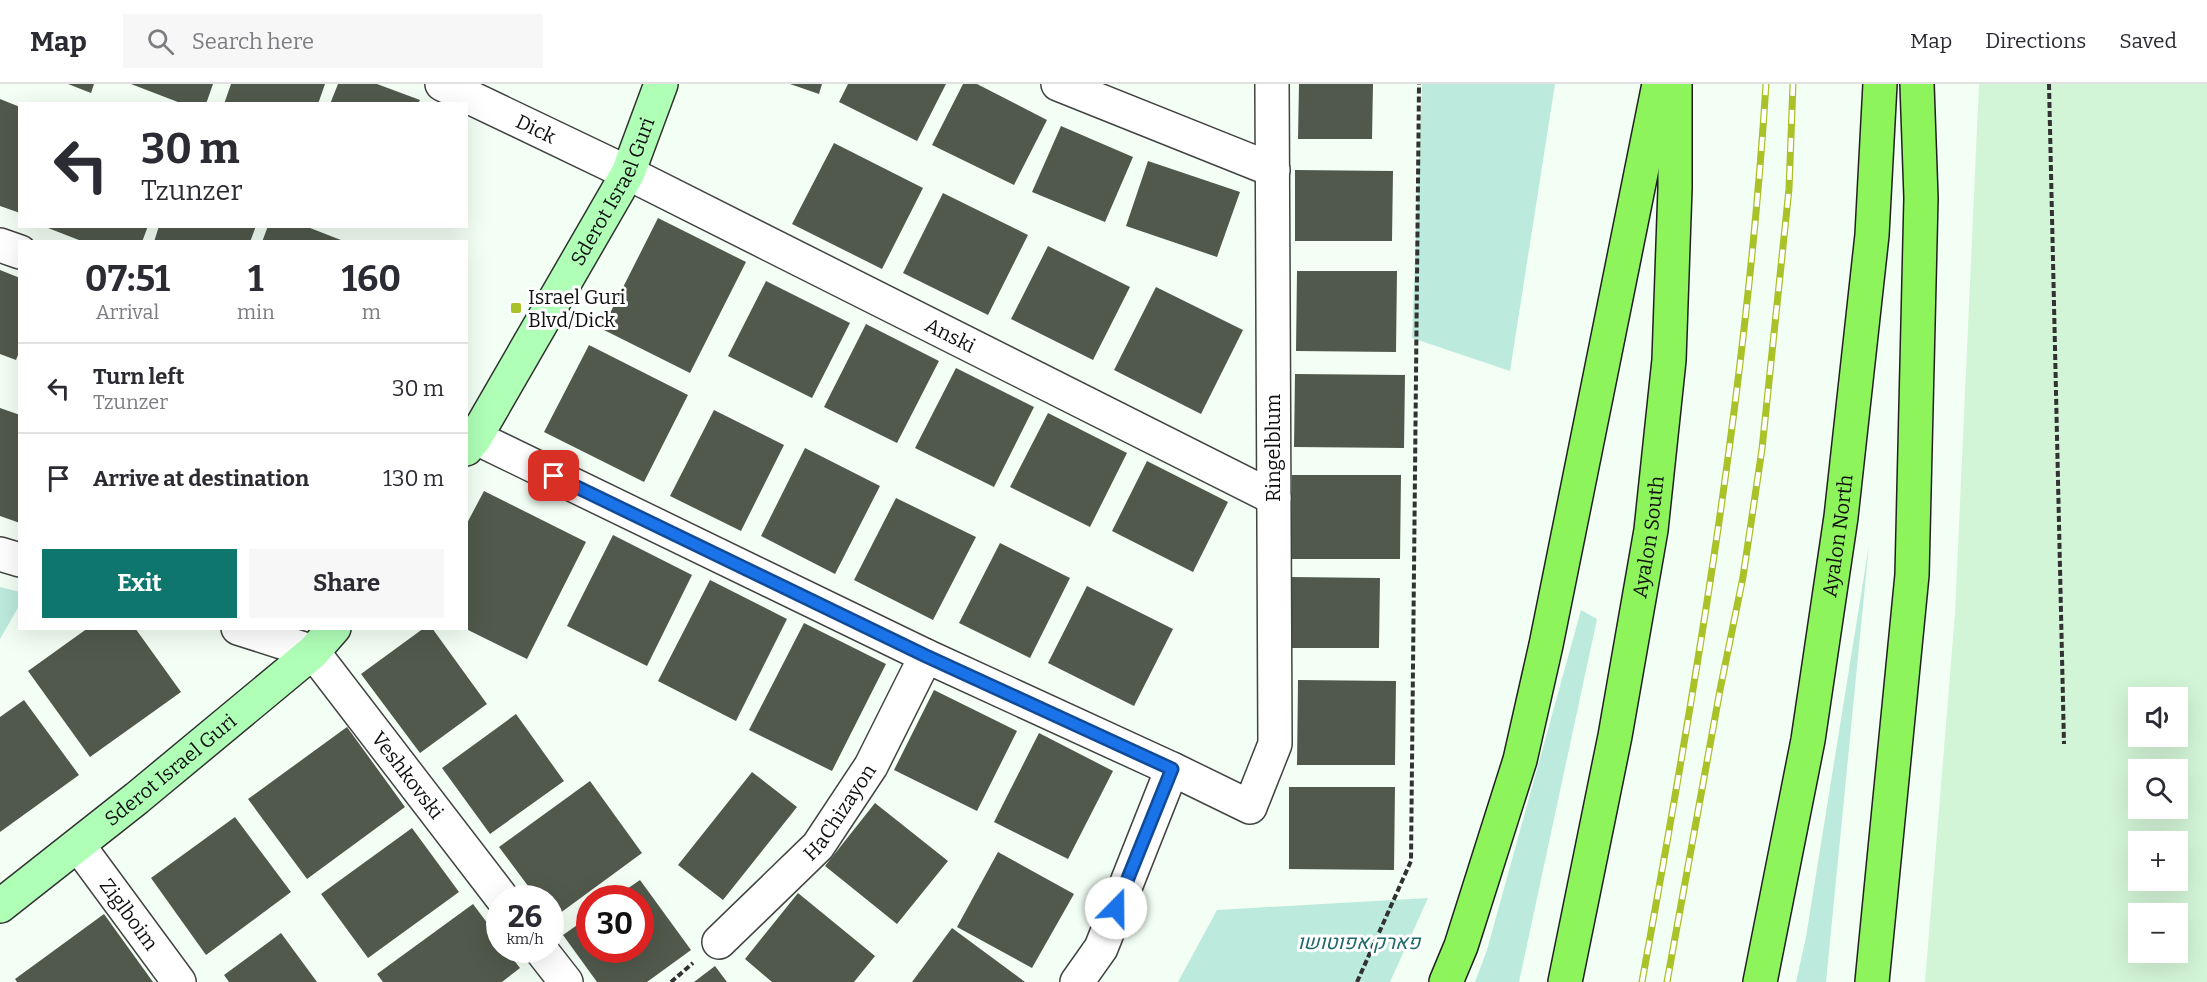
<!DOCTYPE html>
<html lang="en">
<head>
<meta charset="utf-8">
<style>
	body { margin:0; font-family:Bitter,Heebo,serif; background:#f7f7f7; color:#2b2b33; height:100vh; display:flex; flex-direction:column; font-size:22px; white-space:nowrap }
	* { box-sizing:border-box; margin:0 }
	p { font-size:20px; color:#7c7c81 }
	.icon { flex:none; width:33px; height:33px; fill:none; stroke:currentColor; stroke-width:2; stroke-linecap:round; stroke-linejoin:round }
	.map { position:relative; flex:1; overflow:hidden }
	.drawer { position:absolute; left:18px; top:156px; width:450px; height:390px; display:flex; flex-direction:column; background:#fff; border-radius:0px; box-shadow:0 6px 24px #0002 }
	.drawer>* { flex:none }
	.hud { position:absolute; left:18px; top:18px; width:450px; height:126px; border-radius:0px; box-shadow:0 6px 24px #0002; background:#fff; color:#2b2b33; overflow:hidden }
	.tools { position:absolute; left:2128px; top:603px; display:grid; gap:12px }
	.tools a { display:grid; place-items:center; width:60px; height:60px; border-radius:0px; background:#fff; box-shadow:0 6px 24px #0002; font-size:30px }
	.speed { position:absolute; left:486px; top:801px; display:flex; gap:12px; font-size:30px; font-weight:700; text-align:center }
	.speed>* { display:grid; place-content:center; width:78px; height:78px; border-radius:50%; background:#fff; box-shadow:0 6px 24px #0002; line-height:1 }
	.speed small { font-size:15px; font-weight:400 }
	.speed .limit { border:9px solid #d22; background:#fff; color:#111 }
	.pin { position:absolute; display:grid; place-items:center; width:51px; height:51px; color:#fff; margin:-26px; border-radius:12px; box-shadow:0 3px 9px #0006 }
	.me { position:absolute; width:66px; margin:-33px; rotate:22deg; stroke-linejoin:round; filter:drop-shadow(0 0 4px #0008) }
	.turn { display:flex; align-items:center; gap:21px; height:126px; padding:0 24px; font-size:27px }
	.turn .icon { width:78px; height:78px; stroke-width:2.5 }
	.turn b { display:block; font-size:42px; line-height:51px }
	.eta { display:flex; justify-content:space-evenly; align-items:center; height:102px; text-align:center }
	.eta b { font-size:36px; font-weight:700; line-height:42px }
	.cta { display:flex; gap:12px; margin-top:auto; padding:12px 24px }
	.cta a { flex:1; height:69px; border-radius:0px; background:#0f766e; color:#fff; font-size:24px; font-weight:700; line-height:69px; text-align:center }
	.cta a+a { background:#f7f7f7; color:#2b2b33 }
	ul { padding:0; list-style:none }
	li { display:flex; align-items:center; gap:18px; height:90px; padding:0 24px; border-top:2px solid #e1e1e2 }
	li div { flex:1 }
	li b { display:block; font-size:22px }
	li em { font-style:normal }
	header { display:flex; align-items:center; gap:36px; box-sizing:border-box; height:84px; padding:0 30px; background:#fff; border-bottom:2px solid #e1e1e2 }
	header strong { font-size:28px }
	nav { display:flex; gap:33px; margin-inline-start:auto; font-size:21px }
	.search { width:420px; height:54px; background:#f7f7f7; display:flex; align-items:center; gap:15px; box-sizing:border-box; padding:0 21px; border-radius:0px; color:#7c7c81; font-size:22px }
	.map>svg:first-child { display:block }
	.farmland { fill:#d3f5d7; fill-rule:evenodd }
	.green { fill:#bceadc }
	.building { fill:#51594c }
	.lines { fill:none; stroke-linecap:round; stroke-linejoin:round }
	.street-casing { stroke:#434343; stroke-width:36 }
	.secondary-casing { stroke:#323232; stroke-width:36 }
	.highway-casing { stroke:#212121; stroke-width:36 }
	.path { stroke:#323232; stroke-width:4; stroke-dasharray:6 3; stroke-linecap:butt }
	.street { stroke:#fff; stroke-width:33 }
	.secondary { stroke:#afffb7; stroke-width:33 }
	.highway { stroke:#8ef45c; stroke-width:33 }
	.rail-casing { stroke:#a8c227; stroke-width:7 }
	.rail { stroke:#fff; stroke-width:4.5; stroke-dasharray:14; stroke-linecap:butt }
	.route-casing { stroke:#114b97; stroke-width:15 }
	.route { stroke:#1a73e8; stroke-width:10 }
	.poi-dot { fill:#a8c227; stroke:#fff; stroke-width:2 }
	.labels { text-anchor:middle; stroke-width:6; stroke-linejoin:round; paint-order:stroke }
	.street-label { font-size:20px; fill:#101010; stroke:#fff }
	.poi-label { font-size:20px; fill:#101010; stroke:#fff; text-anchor:start }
	.park-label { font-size:20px; font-style:italic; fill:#1f6969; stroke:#fff }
</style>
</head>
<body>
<header>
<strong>Map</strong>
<div class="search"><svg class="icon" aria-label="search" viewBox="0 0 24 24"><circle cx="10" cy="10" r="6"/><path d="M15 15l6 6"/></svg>Search here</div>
<nav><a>Map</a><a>Directions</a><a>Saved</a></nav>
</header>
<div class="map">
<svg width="2207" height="898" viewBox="0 0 2207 898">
	<rect width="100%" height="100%" fill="#f3fff4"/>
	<path class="farmland" d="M1979,0H2207V898H1925L1955,529ZM2139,614H2178V652H2139ZM2139,686H2178V724H2139ZM2139,758H2178V796H2139ZM2139,830H2178V868H2139Z"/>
	<path class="green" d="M1422,0H1555L1510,287L1412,254Z
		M1869,461L1826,898H1796L1806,853Z
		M0,503L20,508L19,522L0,555Z
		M1581,526L1597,535L1519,898H1475L1487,866Z
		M1428,814L1390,898H1178L1217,826Z"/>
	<path class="building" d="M68,0H94L91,9Z
		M131,0H213L206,20H183Z
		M231,0H325L318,20H224Z
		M338,0H377L420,16L418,20H330Z
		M790,0H822L819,10Z
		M848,0H946L917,57L839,18Z
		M963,0H977L1047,36L1014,101L932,61Z
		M1299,0H1373L1372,55H1298Z
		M0,15L20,23V129L0,122Z
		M1061,42L1133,73L1105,138L1032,108Z
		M834,59L923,104L882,185L792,140Z
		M1148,77L1240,108L1217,173L1126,142Z
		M1295,86L1393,87L1392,157H1295Z
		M943,109L1028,151L988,231L903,189Z
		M658,134L746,178L690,289L602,245Z
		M49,142H148L142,158H84L48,144Z
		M159,142H256L250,158H154Z
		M268,142H305L346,158H262Z
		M1048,162L1130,203L1093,276L1011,235Z
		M0,186L20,194V266L16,276L0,270Z
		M1297,187H1397L1396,268L1296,267Z
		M766,197L850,239L812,314L728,272Z
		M1156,203L1243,246L1201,330L1114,286Z
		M866,240L939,277L897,359L824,323Z
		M589,261L688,311L644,398L544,348Z
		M956,284L1034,323L994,403L915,364Z
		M1295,290L1405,291L1404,364L1294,363Z
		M0,324L20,331V439L0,432Z
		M714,326L784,361L741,447L670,412Z
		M1048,329L1127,369L1090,443L1010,403Z
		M805,364L880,402L835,490L761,452Z
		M1147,377L1228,418L1193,488L1112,447Z
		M1292,391H1401L1400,475H1291Z
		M484,407L586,458L527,575L466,545V441Z
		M896,414L976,453L933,536L854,496Z
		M613,451L692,491L647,582L567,542Z
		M1000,459L1070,494L1030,574L959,539Z
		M1291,493L1380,494L1379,564H1291Z
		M710,496L787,535L736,637L658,597Z
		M1087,502L1173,545L1134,622L1048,579Z
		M804,539L886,580L832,687L749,646Z
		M88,544H135L181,608L90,673L28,587Z
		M424,544H432L487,620L420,669L361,590Z
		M1298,596L1396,597L1395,681H1297Z
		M934,606L1017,647L977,727L894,686Z
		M24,616L79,691L0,748V633Z
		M516,630L564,697L490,750L442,684Z
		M347,643L405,723L307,795L248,715Z
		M1039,649L1113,687L1068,775L994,738Z
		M752,688L797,723L723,816L678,781Z
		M590,697L642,769L552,835L550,814H537L499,763Z
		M1289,703H1395L1394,786L1289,785Z
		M875,719L948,777L897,840L825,782Z
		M235,733L291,808L206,871L151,794Z
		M412,744L459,808L368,874L321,810Z
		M998,768L1074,810L1032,884L957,843Z
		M640,796L691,866L647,898H597L563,851L590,832V866H640V814H614Z
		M798,809L875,872L854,898H772L745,875Z
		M473,820L500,856V866H506L520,884L502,898H383L377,890Z
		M104,830L153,898H17L15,895Z
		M952,844L1025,898H912Z
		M281,849L317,898H229L224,891Z
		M715,882L727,898H694Z"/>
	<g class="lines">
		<g class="street-casing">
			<g id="street">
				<path id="s1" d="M442,0L628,89L1274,414"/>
				<path d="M1058,0L1273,86"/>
				<path d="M0,161L20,168"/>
				<path d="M466,349L926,572L1172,685L1250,723L1275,660L1272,0"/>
				<path d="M0,470L20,476"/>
				<path id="s2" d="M238,544L313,568L502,814"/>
				<path id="s3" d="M78,761L179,898"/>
				<path id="s4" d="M719,858L818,762L871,682L926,572"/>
				<path d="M541,866L566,898"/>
				<path d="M1077,898L1101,864L1172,685"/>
			</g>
		</g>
		<g class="secondary-casing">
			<g id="secondary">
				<path id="s5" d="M466,365L475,354L628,89L661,0"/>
				<path id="s6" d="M0,822L137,714L313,568L334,544"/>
			</g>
		</g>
		<g class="highway-casing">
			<g id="highway">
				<path d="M1446,898L1461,862L1520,676L1546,561L1659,0"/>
				<path id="s7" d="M1565,898L1615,652L1651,446L1669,276L1675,104V0"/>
				<path id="s8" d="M1760,898L1808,656L1841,433L1872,151L1880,0"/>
				<path d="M1872,898L1912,491L1921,114L1917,0"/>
			</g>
		</g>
		<path class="path" d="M2049,0L2064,660
			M671,898L693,879
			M1357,898L1411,777L1419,0"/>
		<use href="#street" class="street"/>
		<use href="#secondary" class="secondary"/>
		<use href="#highway" class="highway"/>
		<g class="rail-casing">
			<path id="rail" d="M1642,898C1696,601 1747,302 1766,0
				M1667,898L1720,606L1743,493L1762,365L1789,105L1793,0"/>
		</g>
		<use href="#rail" class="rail"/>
	</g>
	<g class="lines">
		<g class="route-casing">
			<path id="route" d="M554,392L926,572L1172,685L1116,824"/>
		</g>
		<use href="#route" class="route"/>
	</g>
	<rect class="poi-dot" x="510" y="218" width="12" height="12" rx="3"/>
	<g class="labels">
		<g class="street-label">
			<text dy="7" stroke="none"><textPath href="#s1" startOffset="104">Dick</textPath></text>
			<text dy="7" stroke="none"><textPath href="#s5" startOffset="297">Sderot Israel Guri</textPath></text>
			<text dy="7" stroke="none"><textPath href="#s1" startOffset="567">Anski</textPath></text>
			<text transform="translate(1273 364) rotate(-90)" y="7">Ringelblum</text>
			<text dy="7" stroke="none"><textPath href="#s8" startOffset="453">Ayalon North</textPath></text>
			<text dy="7" stroke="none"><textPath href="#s7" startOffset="453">Ayalon South</textPath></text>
			<text dy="7" stroke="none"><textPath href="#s6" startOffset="218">Sderot Israel Guri</textPath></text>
			<text dy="7" stroke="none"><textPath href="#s2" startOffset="234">Veshkovski</textPath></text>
			<text dy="7" stroke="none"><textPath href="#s4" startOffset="178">HaChizayon</textPath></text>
			<text dy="7" stroke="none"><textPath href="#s3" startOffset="86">Ziglboim</textPath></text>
		</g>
		<g class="poi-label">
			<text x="528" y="220">Israel Guri<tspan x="528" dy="23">Blvd/Dick</tspan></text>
		</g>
		<g class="park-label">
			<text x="1359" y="865">פארק אפוטושו</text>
		</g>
	</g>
</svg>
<div class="tools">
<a><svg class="icon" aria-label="sound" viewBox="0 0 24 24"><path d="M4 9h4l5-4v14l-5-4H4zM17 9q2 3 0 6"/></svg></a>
<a><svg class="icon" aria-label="search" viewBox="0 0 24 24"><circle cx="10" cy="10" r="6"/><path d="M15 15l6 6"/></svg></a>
<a>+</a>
<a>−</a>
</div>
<div class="speed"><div>26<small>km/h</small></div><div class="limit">30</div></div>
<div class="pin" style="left:554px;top:392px;background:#d93025"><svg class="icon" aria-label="arrive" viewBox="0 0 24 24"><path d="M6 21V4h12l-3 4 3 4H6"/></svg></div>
<svg class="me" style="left:1116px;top:824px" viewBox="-20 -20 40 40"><circle r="19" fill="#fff"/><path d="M0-13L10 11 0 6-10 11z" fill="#1a73e8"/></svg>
<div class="hud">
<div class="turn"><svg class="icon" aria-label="left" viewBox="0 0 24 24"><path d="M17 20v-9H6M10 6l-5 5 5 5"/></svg><div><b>30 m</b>Tzunzer</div></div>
</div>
<section class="drawer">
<div class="eta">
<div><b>07:51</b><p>Arrival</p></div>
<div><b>1</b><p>min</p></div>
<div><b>160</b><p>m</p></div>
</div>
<ul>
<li><svg class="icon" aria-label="left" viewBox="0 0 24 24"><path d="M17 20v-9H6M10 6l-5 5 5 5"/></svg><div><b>Turn left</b><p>Tzunzer</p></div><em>30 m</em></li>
<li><svg class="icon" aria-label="arrive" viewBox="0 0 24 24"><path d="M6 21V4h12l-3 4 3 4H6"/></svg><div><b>Arrive at destination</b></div><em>130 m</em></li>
</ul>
<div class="cta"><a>Exit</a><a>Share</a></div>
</section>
</div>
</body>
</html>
